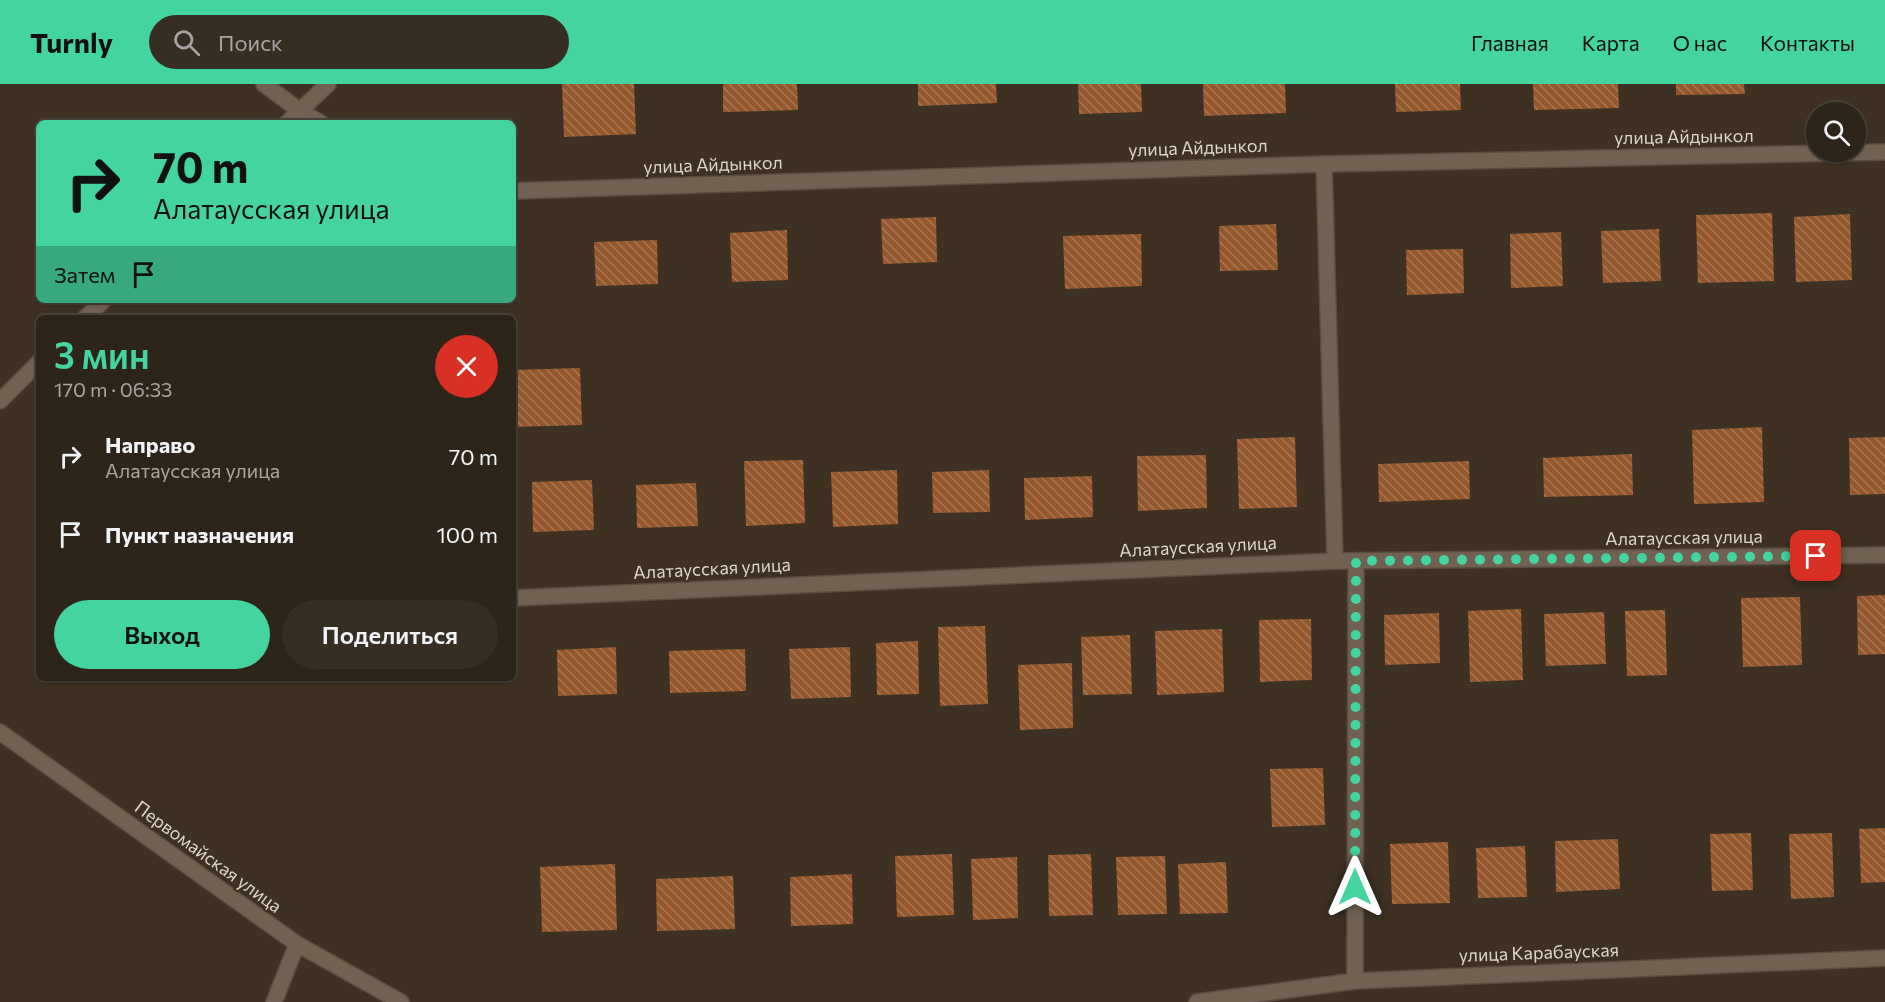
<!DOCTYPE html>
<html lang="ru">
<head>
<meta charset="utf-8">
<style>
	body { margin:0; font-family:Commissioner,sans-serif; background:#362d23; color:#f1f3f6; height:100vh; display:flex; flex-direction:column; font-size:22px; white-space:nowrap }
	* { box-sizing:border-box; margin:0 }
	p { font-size:20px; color:#a7a5a2 }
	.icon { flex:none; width:33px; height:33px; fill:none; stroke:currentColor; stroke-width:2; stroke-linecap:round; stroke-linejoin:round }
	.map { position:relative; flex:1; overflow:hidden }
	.drawer { position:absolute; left:36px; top:231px; width:480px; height:366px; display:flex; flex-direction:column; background:#2e251a; border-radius:9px; box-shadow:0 2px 4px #0004,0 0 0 2px #494239 }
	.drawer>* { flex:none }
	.hud { position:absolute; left:36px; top:36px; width:480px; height:183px; border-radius:9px; box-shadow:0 2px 4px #0004,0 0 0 2px #494239; background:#44d49f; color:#111; overflow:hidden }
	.fabs { position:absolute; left:1806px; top:18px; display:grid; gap:12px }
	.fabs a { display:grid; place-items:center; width:60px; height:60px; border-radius:50%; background:#2e251a; box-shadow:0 2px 4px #0004,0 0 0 2px #494239; font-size:30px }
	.pin { position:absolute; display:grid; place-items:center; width:51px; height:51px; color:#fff; margin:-26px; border-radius:12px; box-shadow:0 3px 9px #0006 }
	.me { position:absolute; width:66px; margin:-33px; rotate:0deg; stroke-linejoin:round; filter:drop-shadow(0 0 4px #0008) }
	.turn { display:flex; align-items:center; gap:21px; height:126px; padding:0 18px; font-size:27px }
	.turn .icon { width:78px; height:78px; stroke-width:2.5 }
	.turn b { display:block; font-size:42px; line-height:51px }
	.then { display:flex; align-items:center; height:57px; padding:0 18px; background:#0003; gap:12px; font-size:22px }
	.round { display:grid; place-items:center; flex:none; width:63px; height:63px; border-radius:32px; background:#362d23 }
	.head { display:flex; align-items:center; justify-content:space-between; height:102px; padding:0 18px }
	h1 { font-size:36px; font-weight:600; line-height:45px; color:#44d49f }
	.cta { display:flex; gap:12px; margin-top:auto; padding:12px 18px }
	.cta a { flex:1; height:69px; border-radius:36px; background:#44d49f; color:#111; font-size:24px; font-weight:600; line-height:69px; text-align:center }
	.cta a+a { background:#362d23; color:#f1f3f6 }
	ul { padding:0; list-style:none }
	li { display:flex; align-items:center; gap:18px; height:78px; padding:0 18px }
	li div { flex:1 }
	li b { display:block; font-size:22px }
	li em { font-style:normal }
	header { display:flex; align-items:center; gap:36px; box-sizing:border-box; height:84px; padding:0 30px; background:#44d49f; color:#111 }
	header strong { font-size:28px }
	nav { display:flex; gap:33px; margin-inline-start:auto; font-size:21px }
	.search { width:420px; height:54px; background:#362d23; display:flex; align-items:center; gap:15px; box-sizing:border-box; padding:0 21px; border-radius:33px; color:#a7a5a2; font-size:22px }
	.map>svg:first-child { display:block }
	.building { fill:url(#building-back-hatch) }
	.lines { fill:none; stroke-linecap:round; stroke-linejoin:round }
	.lane-casing { stroke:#594d42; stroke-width:18 }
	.street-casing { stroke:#594d42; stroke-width:18 }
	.secondary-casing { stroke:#594d42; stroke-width:18 }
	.lane { stroke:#706152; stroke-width:15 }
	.street { stroke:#706152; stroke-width:15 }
	.secondary { stroke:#706152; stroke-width:15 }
	.route { stroke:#44d49f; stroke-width:10; stroke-dasharray:0 18 }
	.labels { text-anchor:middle; stroke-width:4.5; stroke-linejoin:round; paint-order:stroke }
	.street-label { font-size:18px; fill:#ded5cd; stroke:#3e3123 }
</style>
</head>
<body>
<header>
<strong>Turnly</strong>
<div class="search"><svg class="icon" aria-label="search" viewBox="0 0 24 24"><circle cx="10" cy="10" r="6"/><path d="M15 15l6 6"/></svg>Поиск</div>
<nav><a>Главная</a><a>Карта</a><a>О нас</a><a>Контакты</a></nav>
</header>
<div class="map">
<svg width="1885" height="918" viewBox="0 0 1885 918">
	<defs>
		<pattern id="building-back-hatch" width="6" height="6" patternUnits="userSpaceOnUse" patternTransform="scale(1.5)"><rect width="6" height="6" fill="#95582d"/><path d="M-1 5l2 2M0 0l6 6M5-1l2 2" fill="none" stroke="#a87754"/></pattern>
	</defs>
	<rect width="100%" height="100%" fill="#3e3123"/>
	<path class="building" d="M562,0H634L636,50L564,53Z
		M723,0H797L798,26L723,28Z
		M918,0H996L997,19L918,22Z
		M1078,0H1141L1142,28L1079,30Z
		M1203,0H1285L1286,29L1204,32Z
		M1395,0H1460L1461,26L1396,28Z
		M1533,0H1618L1619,24L1534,26Z
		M1676,0H1744L1745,10L1676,11Z
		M1772,129L1774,197L1698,199L1696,131Z
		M1850,130L1852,196L1796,198L1794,133Z
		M936,133L937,178L883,180L881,135Z
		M1276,140L1278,186L1220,187L1219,142Z
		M1659,145L1661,197L1603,199L1601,147Z
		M787,146L788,196L732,198L730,149Z
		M1561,148L1563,202L1511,204L1510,150Z
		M1141,150L1142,202L1065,205L1063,152Z
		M657,156L658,200L596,202L594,158Z
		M1463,165L1464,209L1407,211L1406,166Z
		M580,284L582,341L513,343V286Z
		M1762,343L1764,418L1694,420L1692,346Z
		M1295,353L1297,423L1239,425L1237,355Z
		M1885,353V410L1850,411L1849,354Z
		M1632,370L1633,411L1544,413L1543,374Z
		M1206,371L1207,424L1138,427L1137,372Z
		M803,376L805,439L746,442L744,377Z
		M1469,377L1470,415L1379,418L1378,380Z
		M897,386L898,440L833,443L831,388Z
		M989,386L990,428L933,429L932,388Z
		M1092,392L1093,433L1025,436L1024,394Z
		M592,396L594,446L533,448L532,398Z
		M696,399L698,442L637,444L636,401Z
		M1885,511V570L1858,571L1857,512Z
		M1800,513L1802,581L1743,583L1741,514Z
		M1521,525L1523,596L1470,598L1468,527Z
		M1665,526L1667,591L1627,592L1625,527Z
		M1604,528L1606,580L1546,582L1544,530Z
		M1439,529L1440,579L1385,581L1384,531Z
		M1311,535L1312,596L1260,598L1259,536Z
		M985,542L988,620L940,622L938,543Z
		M1222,545L1224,608L1157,611L1155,547Z
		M1130,551L1132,610L1083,611L1081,553Z
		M918,557L919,610L877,611L876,559Z
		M616,563L617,610L558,612L557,566Z
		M850,563L851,613L791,615L789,565Z
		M745,565L746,607L670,609L669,567Z
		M1072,579L1073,644L1020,646L1018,581Z
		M1323,684L1325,741L1272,743L1270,685Z
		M1885,744V798L1861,799L1859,745Z
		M1751,749L1753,806L1712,807L1710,750Z
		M1832,749L1834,813L1791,815L1789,750Z
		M1618,755L1620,805L1556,808L1555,757Z
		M1448,758L1450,819L1392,820L1390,760Z
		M1525,762L1527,813L1478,814L1476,764Z
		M952,770L954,831L897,833L895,772Z
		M1091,770L1093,831L1049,832L1048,771Z
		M1165,772L1167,830L1118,831L1116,773Z
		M1017,773L1018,834L973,836L971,775Z
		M1226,778L1228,829L1180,830L1178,780Z
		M615,780L617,846L542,848L540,783Z
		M852,790L853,840L791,842L790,793Z
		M733,792L735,845L657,847L656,795Z"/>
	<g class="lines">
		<g class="lane-casing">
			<path id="lane" d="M264,0L300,27"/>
		</g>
		<g class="street-casing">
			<path id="street" d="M300,27L321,39
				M1324,80L1335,477
				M513,107L1324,80L1885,68
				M513,514L1335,477L1885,471
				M0,648L297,860L401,918
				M1355,897L1356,477
				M274,918L297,860
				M1197,918L1355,897L1885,874"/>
		</g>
		<g class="secondary-casing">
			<path id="secondary" d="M287,39L328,0
				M85,234L104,216
				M0,317L39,278"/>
		</g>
		<use href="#lane" class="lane"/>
		<use href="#street" class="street"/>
		<use href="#secondary" class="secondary"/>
	</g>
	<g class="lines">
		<path class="route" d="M1355,803L1356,477L1816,472"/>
	</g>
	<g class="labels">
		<g class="street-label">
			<text transform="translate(1684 53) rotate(-1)" y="6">улица Айдынкол</text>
			<text transform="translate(1198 64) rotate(-2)" y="6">улица Айдынкол</text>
			<text transform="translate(713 81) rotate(-2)" y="6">улица Айдынкол</text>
			<text transform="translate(1684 454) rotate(-1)" y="6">Алатаусская улица</text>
			<text transform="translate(1198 463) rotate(-3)" y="6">Алатаусская улица</text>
			<text transform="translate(712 485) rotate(-3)" y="6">Алатаусская улица</text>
			<text transform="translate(208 773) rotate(36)" y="6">Первомайская улица</text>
			<text transform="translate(1539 869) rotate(-2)" y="6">улица Карабауская</text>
		</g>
	</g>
</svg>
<div class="fabs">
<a><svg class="icon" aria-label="search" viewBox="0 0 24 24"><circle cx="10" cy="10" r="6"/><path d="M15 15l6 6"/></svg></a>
</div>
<div class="pin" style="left:1816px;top:472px;background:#d93025"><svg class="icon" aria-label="arrive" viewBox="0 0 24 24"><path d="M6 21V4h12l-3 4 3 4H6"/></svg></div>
<svg class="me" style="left:1355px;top:803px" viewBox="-20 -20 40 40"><path d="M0-17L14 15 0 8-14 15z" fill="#44d49f" stroke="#fff" stroke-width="4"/></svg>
<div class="hud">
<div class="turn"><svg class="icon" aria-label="right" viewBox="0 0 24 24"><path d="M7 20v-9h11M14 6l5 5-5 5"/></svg><div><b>70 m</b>Алатаусская улица</div></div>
<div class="then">Затем<svg class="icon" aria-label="arrive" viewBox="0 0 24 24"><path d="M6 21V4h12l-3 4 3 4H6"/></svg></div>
</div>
<section class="drawer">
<div class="head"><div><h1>3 мин</h1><p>170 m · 06:33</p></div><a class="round" style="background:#d93025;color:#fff"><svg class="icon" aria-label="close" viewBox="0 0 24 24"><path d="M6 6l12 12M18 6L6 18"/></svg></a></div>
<ul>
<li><svg class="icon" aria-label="right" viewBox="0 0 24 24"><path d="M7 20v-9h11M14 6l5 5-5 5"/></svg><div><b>Направо</b><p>Алатаусская улица</p></div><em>70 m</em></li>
<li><svg class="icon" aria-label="arrive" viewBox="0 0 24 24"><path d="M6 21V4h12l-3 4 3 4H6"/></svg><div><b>Пункт назначения</b></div><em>100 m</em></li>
</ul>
<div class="cta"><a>Выход</a><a>Поделиться</a></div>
</section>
</div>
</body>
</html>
